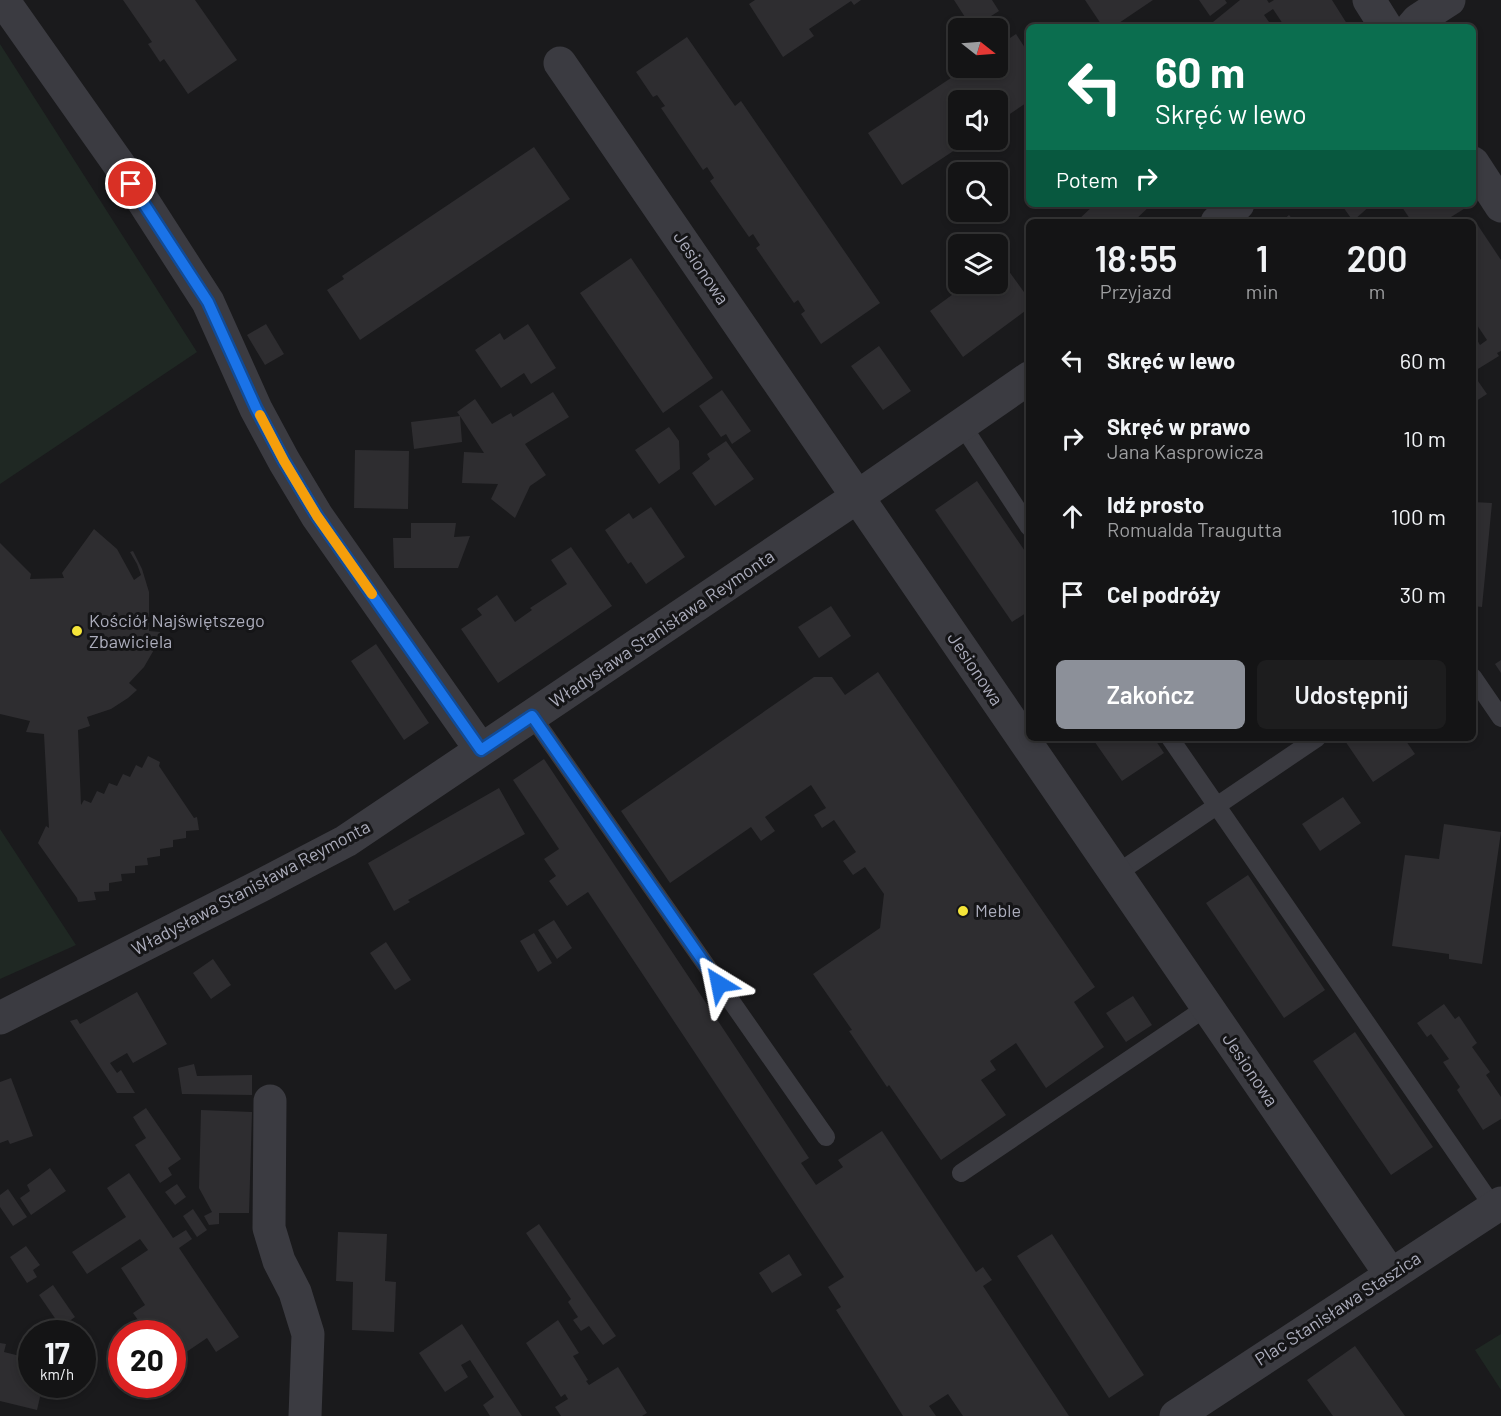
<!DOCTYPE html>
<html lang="pl">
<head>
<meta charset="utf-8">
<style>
	body { margin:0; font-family:Barlow,sans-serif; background:#1d1d1e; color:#f1f3f6; height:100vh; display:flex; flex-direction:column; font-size:22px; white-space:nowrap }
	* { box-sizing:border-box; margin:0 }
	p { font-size:20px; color:#9d9ea0 }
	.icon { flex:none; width:33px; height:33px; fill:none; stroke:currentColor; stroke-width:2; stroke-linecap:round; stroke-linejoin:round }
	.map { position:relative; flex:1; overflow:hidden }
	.details { position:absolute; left:1026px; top:219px; width:450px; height:522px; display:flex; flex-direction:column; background:#141415; border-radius:9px; box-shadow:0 3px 9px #0003,0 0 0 2px #333334 }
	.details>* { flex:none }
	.guide { position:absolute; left:1026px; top:24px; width:450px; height:183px; border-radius:9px; box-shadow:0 3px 9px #0003,0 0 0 2px #333334; background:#0b6e4f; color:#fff; overflow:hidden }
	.needle { width:39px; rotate:107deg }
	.fabs { position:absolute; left:948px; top:18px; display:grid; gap:12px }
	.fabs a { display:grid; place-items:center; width:60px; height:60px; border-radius:9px; background:#141415; box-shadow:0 3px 9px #0003,0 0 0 2px #333334; font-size:30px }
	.speed { position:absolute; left:18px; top:1320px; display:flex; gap:12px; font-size:30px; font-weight:700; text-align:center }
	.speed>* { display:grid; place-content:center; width:78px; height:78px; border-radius:50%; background:#141415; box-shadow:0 3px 9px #0003,0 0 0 2px #333334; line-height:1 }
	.speed small { font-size:15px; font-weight:400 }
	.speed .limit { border:9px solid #d22; background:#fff; color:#111 }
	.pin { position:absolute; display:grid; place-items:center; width:51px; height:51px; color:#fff; margin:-26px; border:3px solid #fff; border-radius:50%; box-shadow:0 2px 6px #0007 }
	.me { position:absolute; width:66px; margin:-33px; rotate:325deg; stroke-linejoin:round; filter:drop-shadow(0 0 4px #0008) }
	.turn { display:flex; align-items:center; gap:21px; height:126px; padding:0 30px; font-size:27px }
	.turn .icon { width:78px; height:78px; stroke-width:2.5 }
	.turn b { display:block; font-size:42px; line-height:51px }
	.then { display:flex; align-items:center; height:57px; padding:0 30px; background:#0003; gap:12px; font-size:22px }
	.eta { display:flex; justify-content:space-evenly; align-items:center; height:102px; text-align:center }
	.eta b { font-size:36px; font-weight:600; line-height:42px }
	.cta { display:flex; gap:12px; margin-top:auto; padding:12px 30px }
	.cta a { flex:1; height:69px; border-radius:9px; background:#8c9099; color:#fff; font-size:24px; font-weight:600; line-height:69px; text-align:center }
	.cta a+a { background:#1d1d1e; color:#f1f3f6 }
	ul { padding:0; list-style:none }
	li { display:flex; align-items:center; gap:18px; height:78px; padding:0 30px }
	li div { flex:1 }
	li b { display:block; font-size:22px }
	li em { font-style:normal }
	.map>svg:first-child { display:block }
	.green { fill:#1f2823 }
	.building { fill:#2e2d30 }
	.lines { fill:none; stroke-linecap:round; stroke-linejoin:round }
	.service { stroke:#3b3b41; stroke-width:18 }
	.minor { stroke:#3b3b41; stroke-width:33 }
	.tertiary { stroke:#3b3b41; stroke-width:33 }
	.route-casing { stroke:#114b97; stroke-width:15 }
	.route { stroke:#1a73e8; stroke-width:10 }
	.slow { stroke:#f59e0b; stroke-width:10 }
	.poi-dot { fill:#f5e539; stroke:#151517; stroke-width:2 }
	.labels { text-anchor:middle; stroke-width:6; stroke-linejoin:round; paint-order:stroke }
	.street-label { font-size:18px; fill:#acadbc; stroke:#151517 }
	.poi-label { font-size:18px; fill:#acadbc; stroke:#151517; text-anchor:start }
</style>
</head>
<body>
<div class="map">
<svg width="1501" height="1416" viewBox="0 0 1501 1416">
	<rect width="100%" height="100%" fill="#1a1a1c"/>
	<path class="green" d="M0,44L197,352L0,484Z
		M0,829L76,945L0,979Z
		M1501,1334V1390L1475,1350Z"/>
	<path class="building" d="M123,0H195L237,60L188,94L164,59L160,62L148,44L152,42Z
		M755,0H861L854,5L851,1L809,29L814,36L783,57L749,4Z
		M954,0H992L999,11L972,28Z
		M1085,0H1153L1113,27H1103Z
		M1199,0H1225L1227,3L1210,16Z
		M1240,0H1267L1269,3L1274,0H1332L1349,27H1285L1273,9L1264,15L1269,22L1262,27H1217L1213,22Z
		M1016,34L1029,54V101L998,122V100H958V140H970L902,185L868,133L966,68H998V46Z
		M687,37L735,106L741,101L880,303L821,344L801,314L805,311L798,300L794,303L756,248L760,245L753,234L749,237L710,181L714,178L707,167L703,170L661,108L665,106L657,95L653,97L636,72Z
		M534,147L570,199L360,340L327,290L344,279L342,276Z
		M1095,204H1152L1133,222H1076Z
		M1341,204H1372L1353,221Z
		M1400,204H1465L1467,207L1443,222H1412Z
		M1289,215L1295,222H1281Z
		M1475,221L1501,260V351L1497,353L1499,356L1473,372V343L1477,340L1480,345L1487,340L1473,319V222Z
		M631,258L713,378L663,413L580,293Z
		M1000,259L1029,299V308L963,357L930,311L967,284H998V261Z
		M266,324L284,354L265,365L247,335Z
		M528,324L556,368L531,384L524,373L501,388L475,350L500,333L504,340Z
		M879,346L911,391L883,410L851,366Z
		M1473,374L1487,394L1473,403Z
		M722,390L751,431L732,444L726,434L721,437L699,406Z
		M553,392L569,417L525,444L546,475L530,486L515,518L491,499L498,484L462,483L464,452L484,453L460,416L462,442L414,449L411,422L460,416L457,412L475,399L492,424L511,413L513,417Z
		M669,427L679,441L680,469L659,484L635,450Z
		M726,441L754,479L715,506L692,473L710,459L707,454Z
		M355,450L409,451L408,509L354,508Z
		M977,481L1029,557V611L1012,622L935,510Z
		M1473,502L1492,503L1482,607L1473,606Z
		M651,507L685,557L646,584L631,562L628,564L605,530L629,513L633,519Z
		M411,523H456L454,537L470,536L458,568H394L393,538H411Z
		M94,529L117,549L134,580L141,575L137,564L130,552L133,551L142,569L149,592V631L160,632L155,648L144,667L129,683L137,690L128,698L111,709L87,717L90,726L78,730L81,805L84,800L91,803L97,791L104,794L109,783L117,786L123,774L130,777L136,765L142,768L148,756L160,762L159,766L194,818L197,817L199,830L186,831V838L173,840V847L160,849V856L147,858L148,865L135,866V873L121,874L122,881L109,883V891L94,892L96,900L78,902L77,898L38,843L46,826L49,828L44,734L26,732L30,721L0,714V543L31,574L30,579L64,578L62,573Z
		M571,547L612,606L498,683L461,629L482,615L477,609L497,595L515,622L532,610L530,608L567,584L551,560Z
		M831,606L851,636L819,658L798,627Z
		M376,644L429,723L404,740L351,661Z
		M1501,660V673L1495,664Z
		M878,672L1095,987L1074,1002L1104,1047L1046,1088L1016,1043L990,1061L996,1070L981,1080L1006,1115L941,1160L889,1085L887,1087L849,1031L852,1030L813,974L880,928L884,894L865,867L853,875L843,861L856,852L834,820L822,828L814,815L826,808L811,785L765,817L775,831L761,841L751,827L670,883L621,811L814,677H832L845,695Z
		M1092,738H1154L1164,753L1122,781Z
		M1343,738H1404L1415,754L1373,782Z
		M544,759L809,1158L801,1163L816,1185L843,1167L838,1160L882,1131L976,1272L983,1267L992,1280L983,1286L1069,1416H963L948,1394L929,1406L936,1416H903L836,1310L841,1307L828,1287L844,1277L588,892L567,906L549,881L556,876L544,859L559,849L513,780Z
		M499,788L525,834L408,900L410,902L394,911L368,863Z
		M1343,797L1361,823L1320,851L1302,824Z
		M1444,824L1501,832L1482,964L1449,959V954L1392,946L1405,855L1439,859Z
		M1248,875L1325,990L1284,1018L1206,903Z
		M554,920L572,948L557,959L538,930Z
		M534,933L552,963L538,972L520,941Z
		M386,942L411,980L395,990L370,953Z
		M213,959L231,985L211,999L193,973Z
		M137,992L167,1044L133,1063L127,1053L110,1063L117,1073L121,1070L135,1093H117L70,1021L77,1019L80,1024Z
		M1133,996L1152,1025L1126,1042L1106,1013Z
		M1444,1004L1455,1019L1459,1016L1477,1043L1472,1047L1490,1072L1486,1075L1501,1097V1119L1483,1130L1457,1090L1460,1087L1443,1062L1449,1059L1431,1034L1427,1037L1417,1023Z
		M1355,1032L1433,1147L1391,1175L1313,1061Z
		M194,1064L197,1076L252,1075V1095L182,1094L178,1068Z
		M11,1078L33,1136L10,1144L8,1140L0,1143V1082Z
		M146,1108L181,1159L168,1168L172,1175L160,1183L135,1145L146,1138L133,1117Z
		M201,1110L252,1112L249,1213H219V1224L209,1225L204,1216L212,1212L199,1188Z
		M50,1168L66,1191L31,1215L20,1198L30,1191L27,1185Z
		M129,1173L173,1238L186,1230L192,1239L179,1248L239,1337L216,1352L207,1338L179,1357L172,1346V1334H164L155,1320L143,1327L133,1313L145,1305L121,1268L148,1250L140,1239L87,1274L72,1252L126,1217L107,1188Z
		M177,1184L186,1197L175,1205L165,1192Z
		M8,1189L27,1217L13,1226L0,1207V1195Z
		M193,1209L207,1230L197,1237L183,1216Z
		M539,1224L616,1336L603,1345L589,1326L581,1331L573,1320L578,1317L568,1302L571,1299L526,1233Z
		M338,1232L387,1234L385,1281L396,1282L394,1332L352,1330L353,1282L336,1281Z
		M1052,1234L1144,1375L1109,1398L1017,1256Z
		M26,1246L40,1265L33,1270L37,1277L27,1283L10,1257Z
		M789,1254L802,1275L772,1293L759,1273Z
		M53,1285L75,1317L61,1327L39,1295Z
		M558,1320L579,1353L573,1356L588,1380L586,1381L589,1385L618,1367L647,1413L642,1416H561L555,1407L568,1399L565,1394L561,1397L526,1343Z
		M462,1324L505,1390L522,1416H490L483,1405L494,1397L470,1360L461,1365L468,1377L445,1392L419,1353Z
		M0,1343L6,1344L4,1352L32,1359V1384H43L37,1410L0,1401Z
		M1355,1346L1405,1416H1333L1307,1380Z"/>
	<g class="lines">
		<path class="service" d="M962,425L1029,527
			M1473,677L1501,718
			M532,716L826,1137
			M1170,738L1494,1208
			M1116,874L1317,738
			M961,1173L1207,1007"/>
		<path class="minor" d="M3,0L125,173L208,302L256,409L284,461L317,516L481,750
			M1412,27L1418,20L1449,0
			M560,63L1391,1275
			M1217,222L1238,204
			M0,1018L260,886L346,841L857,497L1029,378
			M270,1101L269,1228L279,1261L295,1292L308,1334L305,1416
			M1176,1416L1501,1203"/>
		<path class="tertiary" d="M1369,0L1386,27
			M1473,163L1501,206"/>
	</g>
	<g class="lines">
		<g class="route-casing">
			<path id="route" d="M131,184L208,302L256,408L284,461L317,516L481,750L532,716L719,984"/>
		</g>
		<use href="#route" class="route"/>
		<path class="slow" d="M260,415L284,461L317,516L372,594"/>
	</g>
	<g class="poi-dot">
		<circle cx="77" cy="631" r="6"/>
		<circle cx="963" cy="911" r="6"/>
	</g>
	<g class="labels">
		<g class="street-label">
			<text transform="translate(701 268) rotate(56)" y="6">Jesionowa</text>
			<text transform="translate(662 629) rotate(-34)" y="6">Władysława Stanisława Reymonta</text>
			<text transform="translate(975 669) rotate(56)" y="6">Jesionowa</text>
			<text transform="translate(251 888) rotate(-28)" y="6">Władysława Stanisława Reymonta</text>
			<text transform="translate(1250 1070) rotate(56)" y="6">Jesionowa</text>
			<text transform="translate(1338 1309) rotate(-33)" y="6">Plac Stanisława Staszica</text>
		</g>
		<g class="poi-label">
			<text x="89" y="627">Kościół Najświętszego<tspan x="89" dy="21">Zbawiciela</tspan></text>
			<text x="975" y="917">Meble</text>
		</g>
	</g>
</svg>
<div class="fabs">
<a><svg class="needle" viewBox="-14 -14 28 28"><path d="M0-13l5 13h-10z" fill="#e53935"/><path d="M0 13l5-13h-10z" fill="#9d9ea0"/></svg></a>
<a><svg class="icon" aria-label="sound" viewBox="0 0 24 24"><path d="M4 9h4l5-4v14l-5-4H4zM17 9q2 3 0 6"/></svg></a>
<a><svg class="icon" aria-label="search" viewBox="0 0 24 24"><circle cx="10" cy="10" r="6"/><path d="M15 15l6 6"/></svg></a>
<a><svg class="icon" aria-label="layers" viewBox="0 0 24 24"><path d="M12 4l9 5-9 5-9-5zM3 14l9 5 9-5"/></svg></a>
</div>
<div class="speed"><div>17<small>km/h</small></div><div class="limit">20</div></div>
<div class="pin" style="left:131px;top:184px;background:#d93025"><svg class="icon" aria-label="arrive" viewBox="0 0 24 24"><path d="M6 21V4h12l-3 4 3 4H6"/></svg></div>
<svg class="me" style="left:719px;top:984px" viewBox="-20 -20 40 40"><path d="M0-17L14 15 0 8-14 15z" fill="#1a73e8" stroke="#fff" stroke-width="4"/></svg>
<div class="guide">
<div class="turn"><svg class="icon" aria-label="left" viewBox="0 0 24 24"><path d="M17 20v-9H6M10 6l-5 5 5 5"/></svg><div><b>60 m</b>Skręć w lewo</div></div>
<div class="then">Potem<svg class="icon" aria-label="right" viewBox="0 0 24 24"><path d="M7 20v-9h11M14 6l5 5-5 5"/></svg></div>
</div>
<section class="details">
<div class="eta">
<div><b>18:55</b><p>Przyjazd</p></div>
<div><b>1</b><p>min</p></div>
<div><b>200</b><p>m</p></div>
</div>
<ul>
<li><svg class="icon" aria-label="left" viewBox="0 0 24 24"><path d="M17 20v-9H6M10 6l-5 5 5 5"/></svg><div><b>Skręć w lewo</b></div><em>60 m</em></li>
<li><svg class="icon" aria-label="right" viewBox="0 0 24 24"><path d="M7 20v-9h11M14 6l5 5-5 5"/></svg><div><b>Skręć w prawo</b><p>Jana Kasprowicza</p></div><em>10 m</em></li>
<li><svg class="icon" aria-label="ahead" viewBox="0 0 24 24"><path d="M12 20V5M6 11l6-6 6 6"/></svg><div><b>Idź prosto</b><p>Romualda Traugutta</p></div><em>100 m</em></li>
<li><svg class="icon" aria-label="arrive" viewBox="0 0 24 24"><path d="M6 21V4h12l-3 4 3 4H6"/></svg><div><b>Cel podróży</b></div><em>30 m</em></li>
</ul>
<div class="cta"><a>Zakończ</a><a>Udostępnij</a></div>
</section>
</div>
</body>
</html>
